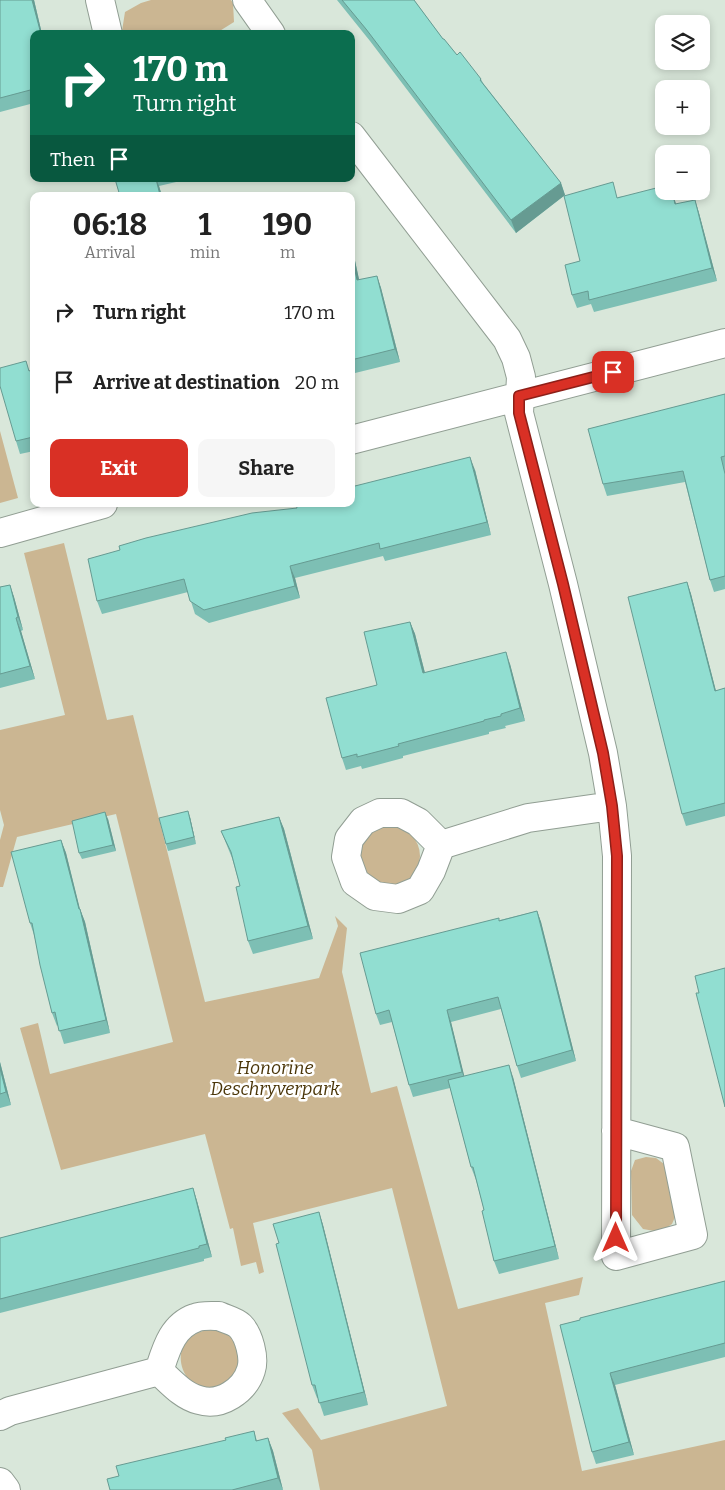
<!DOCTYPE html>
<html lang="en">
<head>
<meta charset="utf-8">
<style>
	body { margin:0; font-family:Bitter,serif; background:#f6f6f6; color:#222; height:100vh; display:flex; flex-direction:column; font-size:19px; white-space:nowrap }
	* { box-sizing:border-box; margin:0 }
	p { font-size:16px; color:#767676 }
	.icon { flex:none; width:28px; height:28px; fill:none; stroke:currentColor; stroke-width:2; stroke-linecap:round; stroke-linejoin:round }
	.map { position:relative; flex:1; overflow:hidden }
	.sheet { position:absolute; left:30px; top:192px; width:325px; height:315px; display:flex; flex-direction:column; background:#fff; border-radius:10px; box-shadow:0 2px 8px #0003 }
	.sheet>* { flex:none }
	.hud { position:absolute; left:30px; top:30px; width:325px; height:152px; border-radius:10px; box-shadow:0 2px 8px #0003; background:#0b6e4f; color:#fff; overflow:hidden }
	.controls { position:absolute; left:655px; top:15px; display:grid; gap:10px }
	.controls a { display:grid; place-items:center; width:55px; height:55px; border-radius:10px; background:#fff; box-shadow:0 2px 8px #0003; font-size:25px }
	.pin { position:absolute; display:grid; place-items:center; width:42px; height:42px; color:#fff; margin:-21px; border-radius:10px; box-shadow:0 2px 8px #0006 }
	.me { position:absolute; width:55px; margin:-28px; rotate:0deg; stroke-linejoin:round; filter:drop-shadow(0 0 4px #0008) }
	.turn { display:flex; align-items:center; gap:18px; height:105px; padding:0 20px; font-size:22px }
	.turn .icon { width:65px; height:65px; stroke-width:2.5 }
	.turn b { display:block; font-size:35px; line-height:42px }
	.then { display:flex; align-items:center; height:48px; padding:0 20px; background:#0003; gap:10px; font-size:19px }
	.eta { display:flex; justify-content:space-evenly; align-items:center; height:85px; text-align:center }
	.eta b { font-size:30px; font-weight:700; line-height:35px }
	.cta { display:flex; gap:10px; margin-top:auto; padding:10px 20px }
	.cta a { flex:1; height:58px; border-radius:10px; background:#d93025; color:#fff; font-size:20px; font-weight:700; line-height:58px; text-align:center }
	.cta a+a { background:#f6f6f6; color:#222 }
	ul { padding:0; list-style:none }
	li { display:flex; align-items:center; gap:15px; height:70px; padding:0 20px }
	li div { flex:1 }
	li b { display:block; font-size:19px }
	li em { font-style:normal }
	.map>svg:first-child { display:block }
	.green { fill:#cbb692 }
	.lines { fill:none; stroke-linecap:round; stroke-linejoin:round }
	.minor-casing { stroke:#919e93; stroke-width:30 }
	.minor { stroke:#fff; stroke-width:28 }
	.wall { fill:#7dbfb4 }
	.shaded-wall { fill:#669b92 }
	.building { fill:#91ded1; stroke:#669b92 }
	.route-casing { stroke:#8d1f18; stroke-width:12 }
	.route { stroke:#d93025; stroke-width:9 }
	.labels { text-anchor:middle; stroke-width:5; stroke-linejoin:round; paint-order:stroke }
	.park-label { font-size:18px; font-style:italic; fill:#4a3508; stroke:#fff }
</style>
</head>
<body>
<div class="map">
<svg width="725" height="1490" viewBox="0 0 725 1490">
	<rect width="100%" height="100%" fill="#d9e7da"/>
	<path class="green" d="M151,0H231L233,3L234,22L218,32L210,34H124L122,31L125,12L141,3Z
		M0,431L18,498L0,503Z
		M64,543L107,720L133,715L205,1002L319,978L338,926L335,916L347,928L342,972L371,1093L397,1086L458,1309L583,1277L579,1295L545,1303L582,1471L725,1440V1490H320L312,1450L282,1413L298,1408L321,1440L447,1406L392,1188L253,1223L264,1272L259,1274L256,1262L241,1266L233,1228L230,1229L205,1134L61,1170L20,1028L38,1023L50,1074L173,1042L116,814L17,837L3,887H0V840L4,825L0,810V730L65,715L24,553Z
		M360 856a30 30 0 1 1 60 0a30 30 0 1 1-60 0Z
		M646,1157L656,1158L664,1164L678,1210L672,1224L660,1232L643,1229L632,1215L631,1171L635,1160Z
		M214,1329C221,1331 230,1333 234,1340C239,1348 243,1365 237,1373C235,1376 230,1379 227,1381C225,1383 221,1387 218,1388C182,1400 158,1334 214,1329Z"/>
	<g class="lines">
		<g class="minor-casing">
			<path id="minor" d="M100,0L108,34
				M247,0L271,34
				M351,136L507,339L516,358L521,377L519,413L563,584L603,753L612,806L617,856L616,1256L693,1235L675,1147L616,1131
				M351,440L725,343
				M0,533L103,504
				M441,845L431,871L420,890L398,899L375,896L355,882L346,857L349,839L363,821L380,813H401L418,822L441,845L528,818L612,806
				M219,1316C225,1319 235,1321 240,1326C249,1335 255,1358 251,1370C245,1390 221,1407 199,1400C183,1396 171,1382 159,1371C166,1350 172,1326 195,1318C202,1315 212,1316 219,1316Z
				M0,1416L10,1411L159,1371
				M0,1482L6,1490"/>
		</g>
		<use href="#minor" class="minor"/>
	</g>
	<path class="wall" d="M0,0H34L42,34H34V103L0,112Z
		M337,0H414L443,39L457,55L481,79L483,83L561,183L565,195L516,233L370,41Z
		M115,179H189L159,186L162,196H120Z
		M672,191L676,204L695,200L699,213L717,281L594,312L591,304L577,308L572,295L580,261L618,197Z
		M351,242L359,280L377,276L381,288L400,362L351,374Z
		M34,369V451L20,454L16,441L30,370Z
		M725,394V589L714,592L710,580L685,482L607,496L603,484Z
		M475,470L491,535L385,561L383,556L295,578L300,598L209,623L195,614L188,592L102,614L97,601L297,508Z
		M687,582L691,594L716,691L725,688V816L686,826L682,814Z
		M10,585L14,597L23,630L21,631L35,679L0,688V587Z
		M410,622L415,634L425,673L510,664L525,721L505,726L506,728L489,732V734L403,756V758L362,769L361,766L346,770L342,758L377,685Z
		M190,817L196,844L168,851L166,844Z
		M279,817L284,829L313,939L253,954L248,941L240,886L232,858L221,831Z
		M108,819L116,851L82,859L79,853Z
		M61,840L66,853L80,909L85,922L110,1033L64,1044L58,1025L57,1026L52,1013L34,935L30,923Z
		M537,911L541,922L576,1061L521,1078L517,1066L501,1009L451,1022L464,1076L513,1077L559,1259L499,1274L494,1261L484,1210L476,1180L471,1167L450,1088L413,1097L409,1085L392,1022L380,1025L376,1014L500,920Z
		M0,1062L11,1105L0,1108Z
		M193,1188L197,1201L212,1257L204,1259V1261L0,1313V1238Z
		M319,1212L323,1225L368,1405L324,1416L318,1398H317L312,1385L279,1243Z
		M725,1281V1357L615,1385L634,1455L596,1464L592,1452L580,1320Z
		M254,1431L257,1441L268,1438L273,1451L283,1490H110L226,1440Z"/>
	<path class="shaded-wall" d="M32,0H34L42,34H41Z
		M156,179L159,186L162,196H161L160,195Z
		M561,183L565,195L516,233L511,220Z
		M672,191L674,197L679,216L675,204Z
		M695,200L699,213L717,281L712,268Z
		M351,242L362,293L357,280L351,252Z
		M377,276L381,288L400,362L395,349Z
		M470,457L475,470L491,535L487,522Z
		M290,566L295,578L300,598L295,586Z
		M687,582L691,594L719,703L715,691Z
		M10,585L14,597L23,630L18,617Z
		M16,618L21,631L35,679L30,666Z
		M410,622L415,634L428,685L423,673Z
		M506,652L510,664L525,721L520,708Z
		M188,811L190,817L196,844L194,837Z
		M105,812L108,819L116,851L113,845Z
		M279,817L284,829L313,939L308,926Z
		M61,840L66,853L82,918L80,909L85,922L110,1033L106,1020Z
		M537,911L541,922L576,1061L572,1050Z
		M447,1010L451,1022L466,1083L462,1072Z
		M0,1062L11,1105L6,1092L0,1068Z
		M509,1065L513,1077L559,1259L555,1246Z
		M193,1188L197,1201L212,1257L207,1244Z
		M319,1212L323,1225L368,1405L364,1392Z
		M610,1373L615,1385L634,1455L629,1442Z
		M268,1438L273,1451L283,1490L278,1478Z"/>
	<path class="building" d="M0,0H32L41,34H34V89L0,98Z
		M342,0H414L443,39H444L457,55L460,52L481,79L480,80L561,183L511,220L366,29Z
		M115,179H156L160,195L156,196H120Z
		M613,182L617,198L664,186V191H672L675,204L695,200L712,268L589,300L588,291L572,295L565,265L580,261L564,196Z
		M351,252L357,280L377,276L395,349L351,360Z
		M26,361L29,371L34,369V442L33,437L16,441L0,386V368Z
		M725,394V456L721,457L725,474V576L710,580L683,471L603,484L588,429Z
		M470,457L487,522L380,549L379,543L290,566L295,586L204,610L190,601L184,579L97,601L88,559L120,550L119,546L146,538L252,513L297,508L296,504H351V487Z
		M687,582L715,691L725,688V803L682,814L628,597Z
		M10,585L18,617L16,618L30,666L0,674V587Z
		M410,622L423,673L506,652L520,708L501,714V716L484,720V721L398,744L399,746L357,757V754L342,758L326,698L377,685L364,632Z
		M188,811L194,837L166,844L159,818Z
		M105,812L113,845L79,853L72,821Z
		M279,817L308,926L248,941L236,887L240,886L231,852L221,831Z
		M61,840L79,909H80L106,1020L59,1031L55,1012L52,1013L40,965L32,923H30L11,852Z
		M537,911L572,1050L517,1066L498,997L447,1010L462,1072L409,1085L389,1010L376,1014L360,953L499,918V921Z
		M725,968V1107L696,993H699L695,976Z
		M509,1065L555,1246L494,1261L482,1211L484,1210L473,1167H471L448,1080Z
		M0,1068L6,1092L0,1094Z
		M193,1188L207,1244L199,1246V1248L0,1299V1238Z
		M319,1212L364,1392L319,1403L315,1385H312L276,1244L279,1243L273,1224Z
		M725,1281V1343L610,1373L629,1442L592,1452L560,1325L580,1320V1318Z
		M254,1431L256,1441L268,1438L278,1478L232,1490H110L107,1479L119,1476L116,1466L226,1440L225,1438Z"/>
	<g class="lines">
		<g class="route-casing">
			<path id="route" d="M613,372L519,396V413L563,584L603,753L612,806L617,856L616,1238"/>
		</g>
		<use href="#route" class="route"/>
	</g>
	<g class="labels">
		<g class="park-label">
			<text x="275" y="1074">Honorine<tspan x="275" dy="21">Deschryverpark</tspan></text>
		</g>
	</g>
</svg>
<div class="controls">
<a><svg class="icon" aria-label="layers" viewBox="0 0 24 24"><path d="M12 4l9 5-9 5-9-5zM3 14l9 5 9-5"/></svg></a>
<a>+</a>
<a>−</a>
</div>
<div class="pin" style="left:613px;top:372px;background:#d93025"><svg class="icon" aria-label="arrive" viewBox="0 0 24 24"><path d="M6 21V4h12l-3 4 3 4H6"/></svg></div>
<svg class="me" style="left:616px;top:1238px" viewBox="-20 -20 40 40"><path d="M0-17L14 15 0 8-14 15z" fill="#d93025" stroke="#fff" stroke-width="4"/></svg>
<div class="hud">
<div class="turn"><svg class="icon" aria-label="right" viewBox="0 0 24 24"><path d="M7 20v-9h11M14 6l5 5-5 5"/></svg><div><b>170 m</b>Turn right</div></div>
<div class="then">Then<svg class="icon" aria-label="arrive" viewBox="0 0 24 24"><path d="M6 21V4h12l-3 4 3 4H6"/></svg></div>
</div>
<section class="sheet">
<div class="eta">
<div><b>06:18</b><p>Arrival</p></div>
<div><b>1</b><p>min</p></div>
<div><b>190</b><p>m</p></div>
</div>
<ul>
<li><svg class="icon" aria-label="right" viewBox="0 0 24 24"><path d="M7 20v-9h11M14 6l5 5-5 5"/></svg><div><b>Turn right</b></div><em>170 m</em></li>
<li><svg class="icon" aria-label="arrive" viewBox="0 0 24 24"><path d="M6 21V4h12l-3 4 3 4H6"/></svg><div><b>Arrive at destination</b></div><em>20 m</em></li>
</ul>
<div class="cta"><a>Exit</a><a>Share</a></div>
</section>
</div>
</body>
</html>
